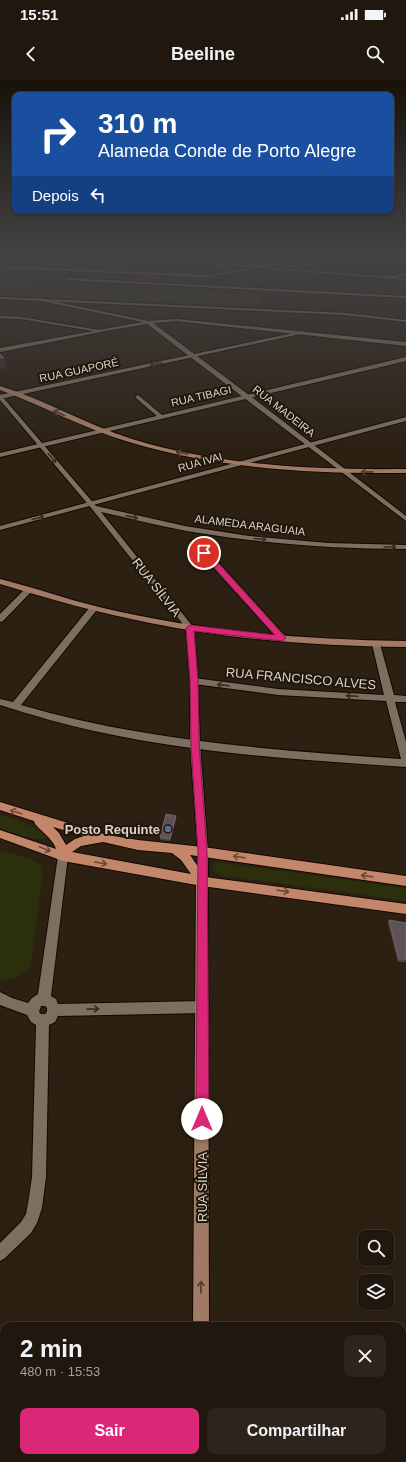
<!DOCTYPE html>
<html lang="pt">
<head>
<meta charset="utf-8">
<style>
	body { margin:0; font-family:Helvetica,sans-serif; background:#2d251c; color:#f1f3f6; height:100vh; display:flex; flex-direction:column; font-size:15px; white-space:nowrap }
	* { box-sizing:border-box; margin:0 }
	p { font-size:13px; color:#a2a09e }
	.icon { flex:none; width:22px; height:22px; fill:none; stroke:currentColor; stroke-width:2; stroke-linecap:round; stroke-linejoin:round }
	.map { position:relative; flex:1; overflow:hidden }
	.sheet { position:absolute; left:0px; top:1242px; width:406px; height:140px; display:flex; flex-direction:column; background:#20180e; border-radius:12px 12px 0 0; box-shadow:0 1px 3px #0004,0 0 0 1px #3d372e }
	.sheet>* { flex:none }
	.guide { position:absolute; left:12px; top:12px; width:382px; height:122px; border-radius:8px; box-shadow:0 1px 3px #0004,0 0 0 1px #3d372e; background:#1a4fa0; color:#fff; overflow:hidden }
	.fabs { position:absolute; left:358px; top:1150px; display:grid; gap:8px }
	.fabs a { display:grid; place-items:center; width:36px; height:36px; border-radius:8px; background:#20180e; box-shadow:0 1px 3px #0004,0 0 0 1px #3d372e; font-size:20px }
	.pin { position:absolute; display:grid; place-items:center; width:34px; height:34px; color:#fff; margin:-17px; border:2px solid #fff; border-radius:50%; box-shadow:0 1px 4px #0007 }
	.me { position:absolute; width:44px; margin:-22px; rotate:0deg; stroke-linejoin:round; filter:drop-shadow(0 0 3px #0008) }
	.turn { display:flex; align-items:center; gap:14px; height:84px; padding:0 20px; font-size:18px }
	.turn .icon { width:52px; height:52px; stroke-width:2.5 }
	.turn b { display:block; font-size:28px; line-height:34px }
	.then { display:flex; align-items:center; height:38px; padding:0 20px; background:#0003; gap:8px; font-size:15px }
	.round { display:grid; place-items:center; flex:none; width:42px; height:42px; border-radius:8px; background:#2d251c }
	.headline { display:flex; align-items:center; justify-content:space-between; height:68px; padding:0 20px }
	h1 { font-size:24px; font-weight:800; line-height:30px }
	.button { display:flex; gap:8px; margin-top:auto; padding:8px 20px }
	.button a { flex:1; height:46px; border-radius:8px; background:#db2777; color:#fff; font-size:16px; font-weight:800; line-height:46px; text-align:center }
	.button a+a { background:#2d251c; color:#f1f3f6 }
	.status { display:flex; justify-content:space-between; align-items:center; height:28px; padding:0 20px; background:#20180e; direction:ltr }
	.status svg { height:11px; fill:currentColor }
	header { display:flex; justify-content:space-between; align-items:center; height:52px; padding:0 20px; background:#20180e; font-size:18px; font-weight:800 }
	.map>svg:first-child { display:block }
	.green { fill:#2c2f0c }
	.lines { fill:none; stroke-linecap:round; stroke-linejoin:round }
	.minor-casing { stroke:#130901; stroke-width:2 }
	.tertiary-casing { stroke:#130901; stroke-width:2 }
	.secondary-casing { stroke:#130901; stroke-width:2 }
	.primary-casing { stroke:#130901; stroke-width:2 }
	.minor { fill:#7c6f5f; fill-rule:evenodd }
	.tertiary { fill:#7c6f5f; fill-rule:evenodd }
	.secondary { fill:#a07a65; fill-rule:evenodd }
	.primary { fill:#c4866b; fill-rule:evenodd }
	.wall { fill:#50414b }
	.shaded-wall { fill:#3b2d2e }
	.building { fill:#5f5158; stroke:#73656a }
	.oneway { stroke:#382d1e }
	.oneway2 { stroke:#4d3a29 }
	.oneway3 { stroke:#6a4935 }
	.route { fill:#db2777; stroke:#8e194d }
	.service-dot { fill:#5c6f8a; stroke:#211709; stroke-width:1.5 }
	.labels { text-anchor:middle; stroke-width:4; stroke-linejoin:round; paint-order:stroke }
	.far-street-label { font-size:11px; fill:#dbd3cb; stroke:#211709 }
	.street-label { font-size:13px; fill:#dbd3cb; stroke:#211709 }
	.poi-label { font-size:13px; font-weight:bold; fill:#dbd3cb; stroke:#211709; text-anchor:end }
</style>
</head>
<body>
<div class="status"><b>15:51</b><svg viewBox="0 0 49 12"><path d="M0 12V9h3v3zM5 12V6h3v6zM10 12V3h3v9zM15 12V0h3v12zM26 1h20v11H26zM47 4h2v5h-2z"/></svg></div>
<header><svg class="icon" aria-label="back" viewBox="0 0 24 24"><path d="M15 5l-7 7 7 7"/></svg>Beeline<svg class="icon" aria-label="search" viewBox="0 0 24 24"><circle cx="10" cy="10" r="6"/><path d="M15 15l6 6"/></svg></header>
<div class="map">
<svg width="406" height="1382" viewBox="0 0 406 1382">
	<rect width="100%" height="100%" fill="#2b2012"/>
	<path class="green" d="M0,203L41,205L33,216L0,215Z
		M45,205L262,215L259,227L37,217Z
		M0,734L46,751L51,757C34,763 16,753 0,748Z
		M0,770L30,779L41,784L43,794L30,888L16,898L2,901L0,900Z
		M216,782L406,808V821L219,795L212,789V785Z"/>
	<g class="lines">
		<g class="minor-casing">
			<path id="minor" d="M138,177H149L139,179Z
				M236,177H241L258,186L311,177H319L203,198L201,197L0,188V186L209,195L254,187Z
				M406,193V195L387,198L385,197Z
				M68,198L406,216V218L66,200Z
				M38,218L148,241L150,242L148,243L36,220Z
				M99,250L101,252L0,272V268Z
				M303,251L305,253L0,319V315Z
				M406,277V281L0,377V373L157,336L136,318V316L138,315L162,335Z
				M406,337V341L0,450V446Z
				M192,460H198L285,556L286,558L285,560H279L192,464Z
				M26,508H29L33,510L3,541L0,542V534Z
				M93,526L97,529L96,531L21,625C144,661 273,670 401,679L386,621L278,615L194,604L190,601L194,598L278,609L384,615L372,564L376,561L380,564L394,615L406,616V622H395L406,662V687C303,680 200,674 99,652C65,645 32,635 0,625V619L13,622L90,527Z"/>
		</g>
		<g class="tertiary-casing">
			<path id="tertiary" d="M118,177H135L406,198V200Z
				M0,217L346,233L406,240V242L346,235L0,219Z
				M0,236L21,237L99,250L148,241L176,239L406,262V266L176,241L153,243L253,318L406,436V441L147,244L99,252L21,239L0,238Z
				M0,314L96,426L185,446L249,456L328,463L406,465V469C337,469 268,464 199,453C166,448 133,439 101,432L194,548L198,601L200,664L208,772V801L206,804L202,806L198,804L196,801L198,772L190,664V601L186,548L92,429L0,320Z
				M63,771L67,773L68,776L51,916L56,919L58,924L203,921L207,923L209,927L207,931L203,933L58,936L55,942L49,945L46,1097L42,1128L37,1143L31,1153L5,1178L0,1181V1163L21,1142L26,1134L28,1123L32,1097L36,945L31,942L27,935L0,925V912L12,918L28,923L32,918L38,914L58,776L59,773ZM41,926H45L47,928V932L45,934H41L39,932Z"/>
		</g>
		<g class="secondary-casing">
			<path id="secondary" d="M0,306C46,320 87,345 132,359C221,386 314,390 406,389V393C313,394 219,389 129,362C85,349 43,326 0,310Z
				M0,499C33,507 66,519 99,527C200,551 303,560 406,561V567C320,566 234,560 150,543C99,533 49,519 0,504Z
				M202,796L206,798L208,801L209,1246H193L196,801L198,798Z
				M192,1378H210V1382H192Z"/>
		</g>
		<g class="primary-casing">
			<path id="primary" d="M0,722L107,755L138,760L203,767L406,796V806L190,775L205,797L406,824V834L202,806L63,781L0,758V750L56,769C52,756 35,748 34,741L0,730ZM53,747L84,756L75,759L66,765L59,753ZM103,762L138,770L172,773L181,780L191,794L72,772L81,766Z"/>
		</g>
		<use href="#minor" class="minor"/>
		<use href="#tertiary" class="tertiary"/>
		<use href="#secondary" class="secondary"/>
		<use href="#primary" class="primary"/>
	</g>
	<path class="wall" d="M176,736V739L170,761L160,760V757Z
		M389,840L406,843V882H398L388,843Z
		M303,1378H360L359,1382H301Z"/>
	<path class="shaded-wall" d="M0,278H4L5,288L0,289Z
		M176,736V739L170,761V759Z"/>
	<path class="building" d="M0,274L4,278H0Z
		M166,734L176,736L170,759L160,757Z
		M389,840L406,843V879H399Z
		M90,1378H178L177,1382H89Z
		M307,1378H360L359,1382H306Z"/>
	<defs><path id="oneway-shaft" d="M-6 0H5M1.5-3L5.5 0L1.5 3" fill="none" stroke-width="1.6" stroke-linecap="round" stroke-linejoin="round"/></defs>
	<g class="oneway">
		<use href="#oneway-shaft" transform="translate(156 284) rotate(168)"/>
		<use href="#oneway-shaft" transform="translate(52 378) rotate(50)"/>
		<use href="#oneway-shaft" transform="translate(132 437) rotate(13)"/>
		<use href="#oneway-shaft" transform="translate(38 438) rotate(-15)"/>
		<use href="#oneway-shaft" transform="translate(260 459) rotate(5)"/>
		<use href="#oneway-shaft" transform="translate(390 467)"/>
		<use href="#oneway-shaft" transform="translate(223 605) rotate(-173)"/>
		<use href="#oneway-shaft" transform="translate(352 616) rotate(-176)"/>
		<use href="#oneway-shaft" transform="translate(93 929) rotate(-1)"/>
	</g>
	<g class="oneway2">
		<use href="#oneway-shaft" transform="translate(59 333) rotate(-156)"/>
		<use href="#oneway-shaft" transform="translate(182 373) rotate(-168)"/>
		<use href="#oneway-shaft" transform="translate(367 392) rotate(179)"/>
		<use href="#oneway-shaft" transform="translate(201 1207) rotate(-90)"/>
	</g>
	<g class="oneway3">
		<use href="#oneway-shaft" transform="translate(16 732) rotate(-162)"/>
		<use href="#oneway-shaft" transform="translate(45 769) rotate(23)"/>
		<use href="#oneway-shaft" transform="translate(239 777) rotate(-172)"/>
		<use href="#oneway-shaft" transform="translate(101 783) rotate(10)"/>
		<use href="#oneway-shaft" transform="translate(367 796) rotate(-172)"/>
		<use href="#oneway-shaft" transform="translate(283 811) rotate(8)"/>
	</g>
	<linearGradient id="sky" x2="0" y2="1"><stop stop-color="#18120a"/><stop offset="0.48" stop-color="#444244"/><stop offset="1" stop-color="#444244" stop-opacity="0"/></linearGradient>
	<rect width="406" height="370" fill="url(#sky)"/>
	<path class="route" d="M202,471H207L286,558L282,561L194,551L198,601L199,664L207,772L209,1039L207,1043L202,1045L198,1043L196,1039L198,772L191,664L190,601L186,548L190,545L275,555L202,474Z"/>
	<circle class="service-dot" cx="168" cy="749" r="4"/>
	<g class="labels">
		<g class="far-street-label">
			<text transform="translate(79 290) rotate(-12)" y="4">RUA GUAPORÉ</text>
			<text transform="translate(201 316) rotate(-13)" y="4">RUA TIBAGI</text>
			<text transform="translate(284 331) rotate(38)" y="4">RUA MADEIRA</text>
			<text transform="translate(200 382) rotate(-16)" y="4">RUA IVAI</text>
			<text transform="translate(250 445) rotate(7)" y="4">ALAMEDA ARAGUAIA</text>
		</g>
		<g class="street-label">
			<text transform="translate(157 507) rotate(52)" y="5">RUA SÍLVIA</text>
			<text transform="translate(301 598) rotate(5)" y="5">RUA FRANCISCO ALVES</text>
			<text transform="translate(202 1107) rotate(-90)" y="5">RUA SÍLVIA</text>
		</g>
		<g class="poi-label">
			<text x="160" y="754">Posto Requinte</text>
		</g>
	</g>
</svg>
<div class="fabs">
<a><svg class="icon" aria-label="search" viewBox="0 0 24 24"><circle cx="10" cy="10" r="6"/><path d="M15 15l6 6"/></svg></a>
<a><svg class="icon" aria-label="layers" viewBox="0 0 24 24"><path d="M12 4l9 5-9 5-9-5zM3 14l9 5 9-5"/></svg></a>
</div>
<div class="pin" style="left:204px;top:473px;background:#d93025"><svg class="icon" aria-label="arrive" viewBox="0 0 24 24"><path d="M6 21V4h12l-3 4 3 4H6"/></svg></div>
<svg class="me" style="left:202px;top:1039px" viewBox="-20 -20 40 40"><circle r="19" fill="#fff"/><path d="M0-13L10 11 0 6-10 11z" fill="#db2777"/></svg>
<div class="guide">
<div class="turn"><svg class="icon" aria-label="right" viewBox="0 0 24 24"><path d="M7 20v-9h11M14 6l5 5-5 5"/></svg><div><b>310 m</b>Alameda Conde de Porto Alegre</div></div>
<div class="then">Depois<svg class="icon" aria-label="left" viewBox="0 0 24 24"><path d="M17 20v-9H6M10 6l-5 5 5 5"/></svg></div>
</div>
<section class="sheet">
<div class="headline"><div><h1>2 min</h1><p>480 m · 15:53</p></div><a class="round"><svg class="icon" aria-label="close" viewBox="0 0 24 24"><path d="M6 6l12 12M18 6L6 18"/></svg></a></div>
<div class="button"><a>Sair</a><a>Compartilhar</a></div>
</section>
</div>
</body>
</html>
